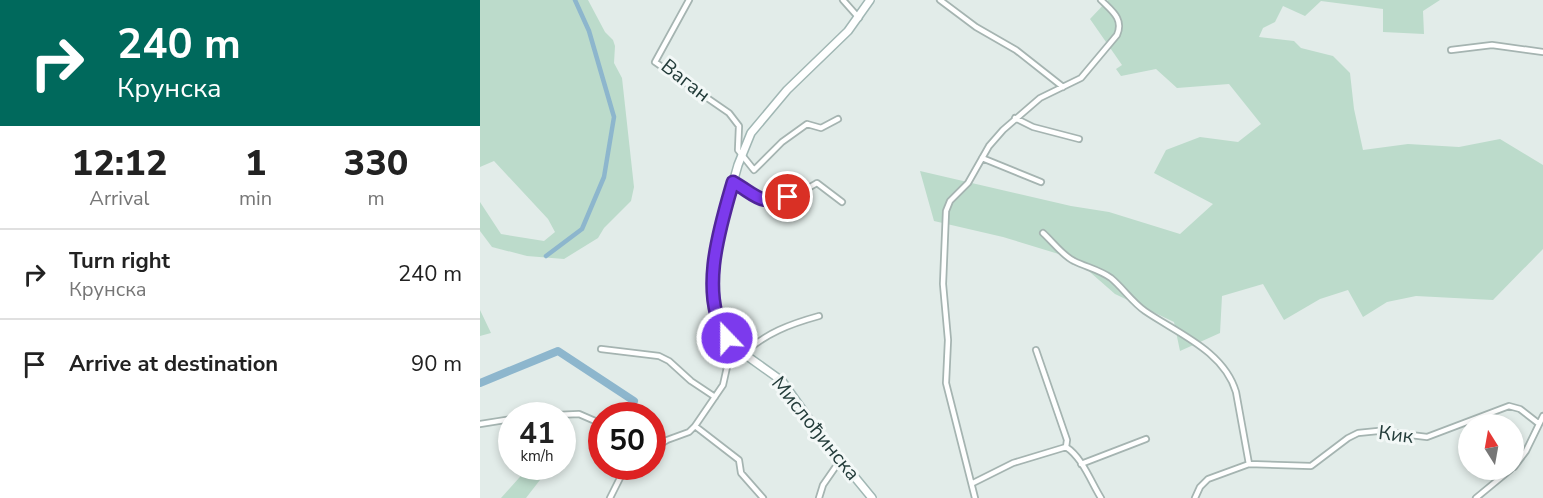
<!DOCTYPE html>
<html lang="en">
<head>
<meta charset="utf-8">
<style>
	body { margin:0; font-family:"Nunito Sans",sans-serif; background:#f2f2f2; color:#222; height:100vh; display:flex; flex-direction:column; font-size:22px; white-space:nowrap }
	* { box-sizing:border-box; margin:0 }
	p { font-size:20px; color:#767676 }
	.icon { flex:none; width:33px; height:33px; fill:none; stroke:currentColor; stroke-width:2; stroke-linecap:round; stroke-linejoin:round }
	.map { position:relative; flex:1; overflow:hidden }
	.panel { display:flex; flex-direction:column; background:#fff; width:480px }
	.panel>* { flex:none }
	.hud { background:#00695c; color:#fff; overflow:hidden }
	.needle { width:39px; rotate:349deg }
	.buttons { position:absolute; left:978px; top:414px; display:grid; gap:12px }
	.buttons a { display:grid; place-items:center; width:66px; height:66px; border-radius:50%; background:#fff; box-shadow:0 3px 9px #0003; font-size:30px }
	.speed { position:absolute; left:18px; top:402px; display:flex; gap:12px; font-size:30px; font-weight:700; text-align:center }
	.speed>* { display:grid; place-content:center; width:78px; height:78px; border-radius:50%; background:#fff; box-shadow:0 3px 9px #0003; line-height:1 }
	.speed small { font-size:15px; font-weight:400 }
	.speed .limit { border:9px solid #d22; background:#fff; color:#111 }
	.pin { position:absolute; display:grid; place-items:center; width:51px; height:51px; color:#fff; margin:-26px; border:3px solid #fff; border-radius:50%; box-shadow:0 2px 6px #0007 }
	.me { position:absolute; width:66px; margin:-33px; rotate:338deg; stroke-linejoin:round; filter:drop-shadow(0 0 4px #0008) }
	.turn { display:flex; align-items:center; gap:21px; height:126px; padding:0 18px; font-size:27px }
	.turn .icon { width:78px; height:78px; stroke-width:2.5 }
	.turn b { display:block; font-size:42px; line-height:51px }
	.eta { display:flex; justify-content:space-evenly; align-items:center; height:102px; text-align:center }
	.eta b { font-size:36px; font-weight:800; line-height:42px }
	ul { padding:0; list-style:none }
	li { display:flex; align-items:center; gap:18px; height:90px; padding:0 18px; border-top:2px solid #e0e0e0 }
	li div { flex:1 }
	li b { display:block; font-size:22px }
	li em { font-style:normal }
	main { display:flex; flex:1; min-height:0 }
	.map>svg:first-child { display:block }
	.green { fill:#bcdbcb }
	.lines { fill:none; stroke-linecap:round; stroke-linejoin:round }
	.canal { stroke:#8db6cd; stroke-width:4.5 }
	.river { stroke:#8db6cd; stroke-width:8 }
	.street-casing { stroke:#a5b4b1; stroke-width:8 }
	.secondary-casing { stroke:#a1b7b4; stroke-width:10 }
	.street { stroke:#fff; stroke-width:4.5 }
	.secondary { stroke:#fff; stroke-width:7 }
	.route-casing { stroke:#51269a; stroke-width:15 }
	.route { stroke:#7c3aed; stroke-width:10 }
	.labels { text-anchor:middle; stroke-width:6; stroke-linejoin:round; paint-order:stroke }
	.street-label { font-size:20px; fill:#233c3a; stroke:#f3f8f7 }
</style>
</head>
<body>
<main>
<section class="panel">
<div class="hud">
<div class="turn"><svg class="icon" aria-label="right" viewBox="0 0 24 24"><path d="M7 20v-9h11M14 6l5 5-5 5"/></svg><div><b>240 m</b>Крунска</div></div>
</div>
<div class="eta">
<div><b>12:12</b><p>Arrival</p></div>
<div><b>1</b><p>min</p></div>
<div><b>330</b><p>m</p></div>
</div>
<ul>
<li><svg class="icon" aria-label="right" viewBox="0 0 24 24"><path d="M7 20v-9h11M14 6l5 5-5 5"/></svg><div><b>Turn right</b><p>Крунска</p></div><em>240 m</em></li>
<li><svg class="icon" aria-label="arrive" viewBox="0 0 24 24"><path d="M6 21V4h12l-3 4 3 4H6"/></svg><div><b>Arrive at destination</b></div><em>90 m</em></li>
</ul>
</section>
<div class="map">
<svg width="1063" height="498" viewBox="0 0 1063 498">
	<rect width="100%" height="100%" fill="#e2ece9"/>
	<path class="green" d="M0,0H108L125,32L133,40L135,46L134,63L142,78L154,187L151,201L124,228L118,238L84,259L47,256L12,247L0,231V202L21,234L64,241L75,232L68,219L14,161L0,167Z
		M628,0H960L943,11L944,34L903,32V9L841,1L825,16L803,6L795,22L783,28L779,37L814,41L821,48L853,56L870,73L874,109L883,150L928,144L979,147L1020,139L1063,165V249L1013,300L936,296L907,302L883,317L868,290L840,299L804,320L783,284L742,296L740,333L700,351L694,322L635,294L595,259L523,237L454,221L440,171L591,206L629,212L700,234L733,204L674,173L686,150L720,137L758,142L781,124L749,84L697,88L676,69L641,76L636,69L642,65L610,19Z
		M0,310L11,333L0,336Z
		M54,467H70L46,498H21L47,469L50,473Z"/>
	<g class="lines">
		<path class="canal" d="M66,256L102,229L124,177L134,117L109,31L95,0"/>
		<path class="river" d="M0,383L78,351L154,401"/>
		<g class="street-casing">
			<path id="street" d="M209,0L175,62L249,113L259,126L258,150L274,170L302,142L327,124L341,128L358,119
				M363,0L379,18
				M460,0L496,27L536,50L583,87
				M971,50L1012,45L1063,52
				M535,118L553,127L599,139
				M502,158L561,182
				M253,182C262,186 269,193 278,198C297,207 320,193 337,183L362,202
				M563,233C572,241 583,256 594,261C606,267 620,270 631,278C643,288 652,302 665,311C697,333 744,351 756,392L769,464
				M121,349L179,356L189,361L211,381L235,397
				M556,350L587,440L586,447
				M263,354C286,333 310,324 339,316
				M52,416L99,414L122,424
				M0,424L32,419
				M215,426L259,460L261,473L283,498
				M172,439L183,442
				M586,447C602,457 611,482 621,498
				M172,449L187,440L209,432L215,426L243,385L247,367V347L249,340
				M601,464L666,439
				M1034,467L1046,451L1063,416
				M493,483L533,463L586,447
				M130,498L140,478L150,466
				M339,498L343,485L361,459
				M495,498L466,383L468,340L463,284L466,211L470,201L488,183L509,146L523,130L560,98L601,78L637,35C644,19 632,11 621,0
				M715,498L720,487L728,479L769,464L831,466L868,438L878,433L898,431L947,437L1029,406L1040,409L1058,423
				M996,498L1030,470"/>
		</g>
		<g class="secondary-casing">
			<path id="secondary" d="M390,0L368,31L307,90L271,133L258,165L239,232L235,254L233,288L238,320L247,338L260,351L302,381L341,436L392,498"/>
		</g>
		<use href="#street" class="street"/>
		<use href="#secondary" class="secondary"/>
	</g>
	<g class="lines">
		<g class="route-casing">
			<path id="route" d="M247,338C218,295 240,227 253,182C276,195 280,206 308,197"/>
		</g>
		<use href="#route" class="route"/>
	</g>
	<g class="labels">
		<g class="street-label">
			<text transform="translate(206 80) rotate(38)" y="7">Ваган</text>
			<text transform="translate(336 428) rotate(51)" y="7">Мислођинска</text>
			<text transform="translate(916 434) rotate(7)" y="7">Кик</text>
		</g>
	</g>
</svg>
<div class="buttons">
<a><svg class="needle" viewBox="-14 -14 28 28"><path d="M0-13l5 13h-10z" fill="#e53935"/><path d="M0 13l5-13h-10z" fill="#767676"/></svg></a>
</div>
<div class="speed"><div>41<small>km/h</small></div><div class="limit">50</div></div>
<div class="pin" style="left:308px;top:197px;background:#d93025"><svg class="icon" aria-label="arrive" viewBox="0 0 24 24"><path d="M6 21V4h12l-3 4 3 4H6"/></svg></div>
<svg class="me" style="left:247px;top:338px" viewBox="-20 -20 40 40"><circle r="17" fill="#7c3aed" stroke="#fff" stroke-width="3"/><path d="M0-11L8 9 0 5-8 9z" fill="#fff"/></svg>
</div>
</main>
</body>
</html>
